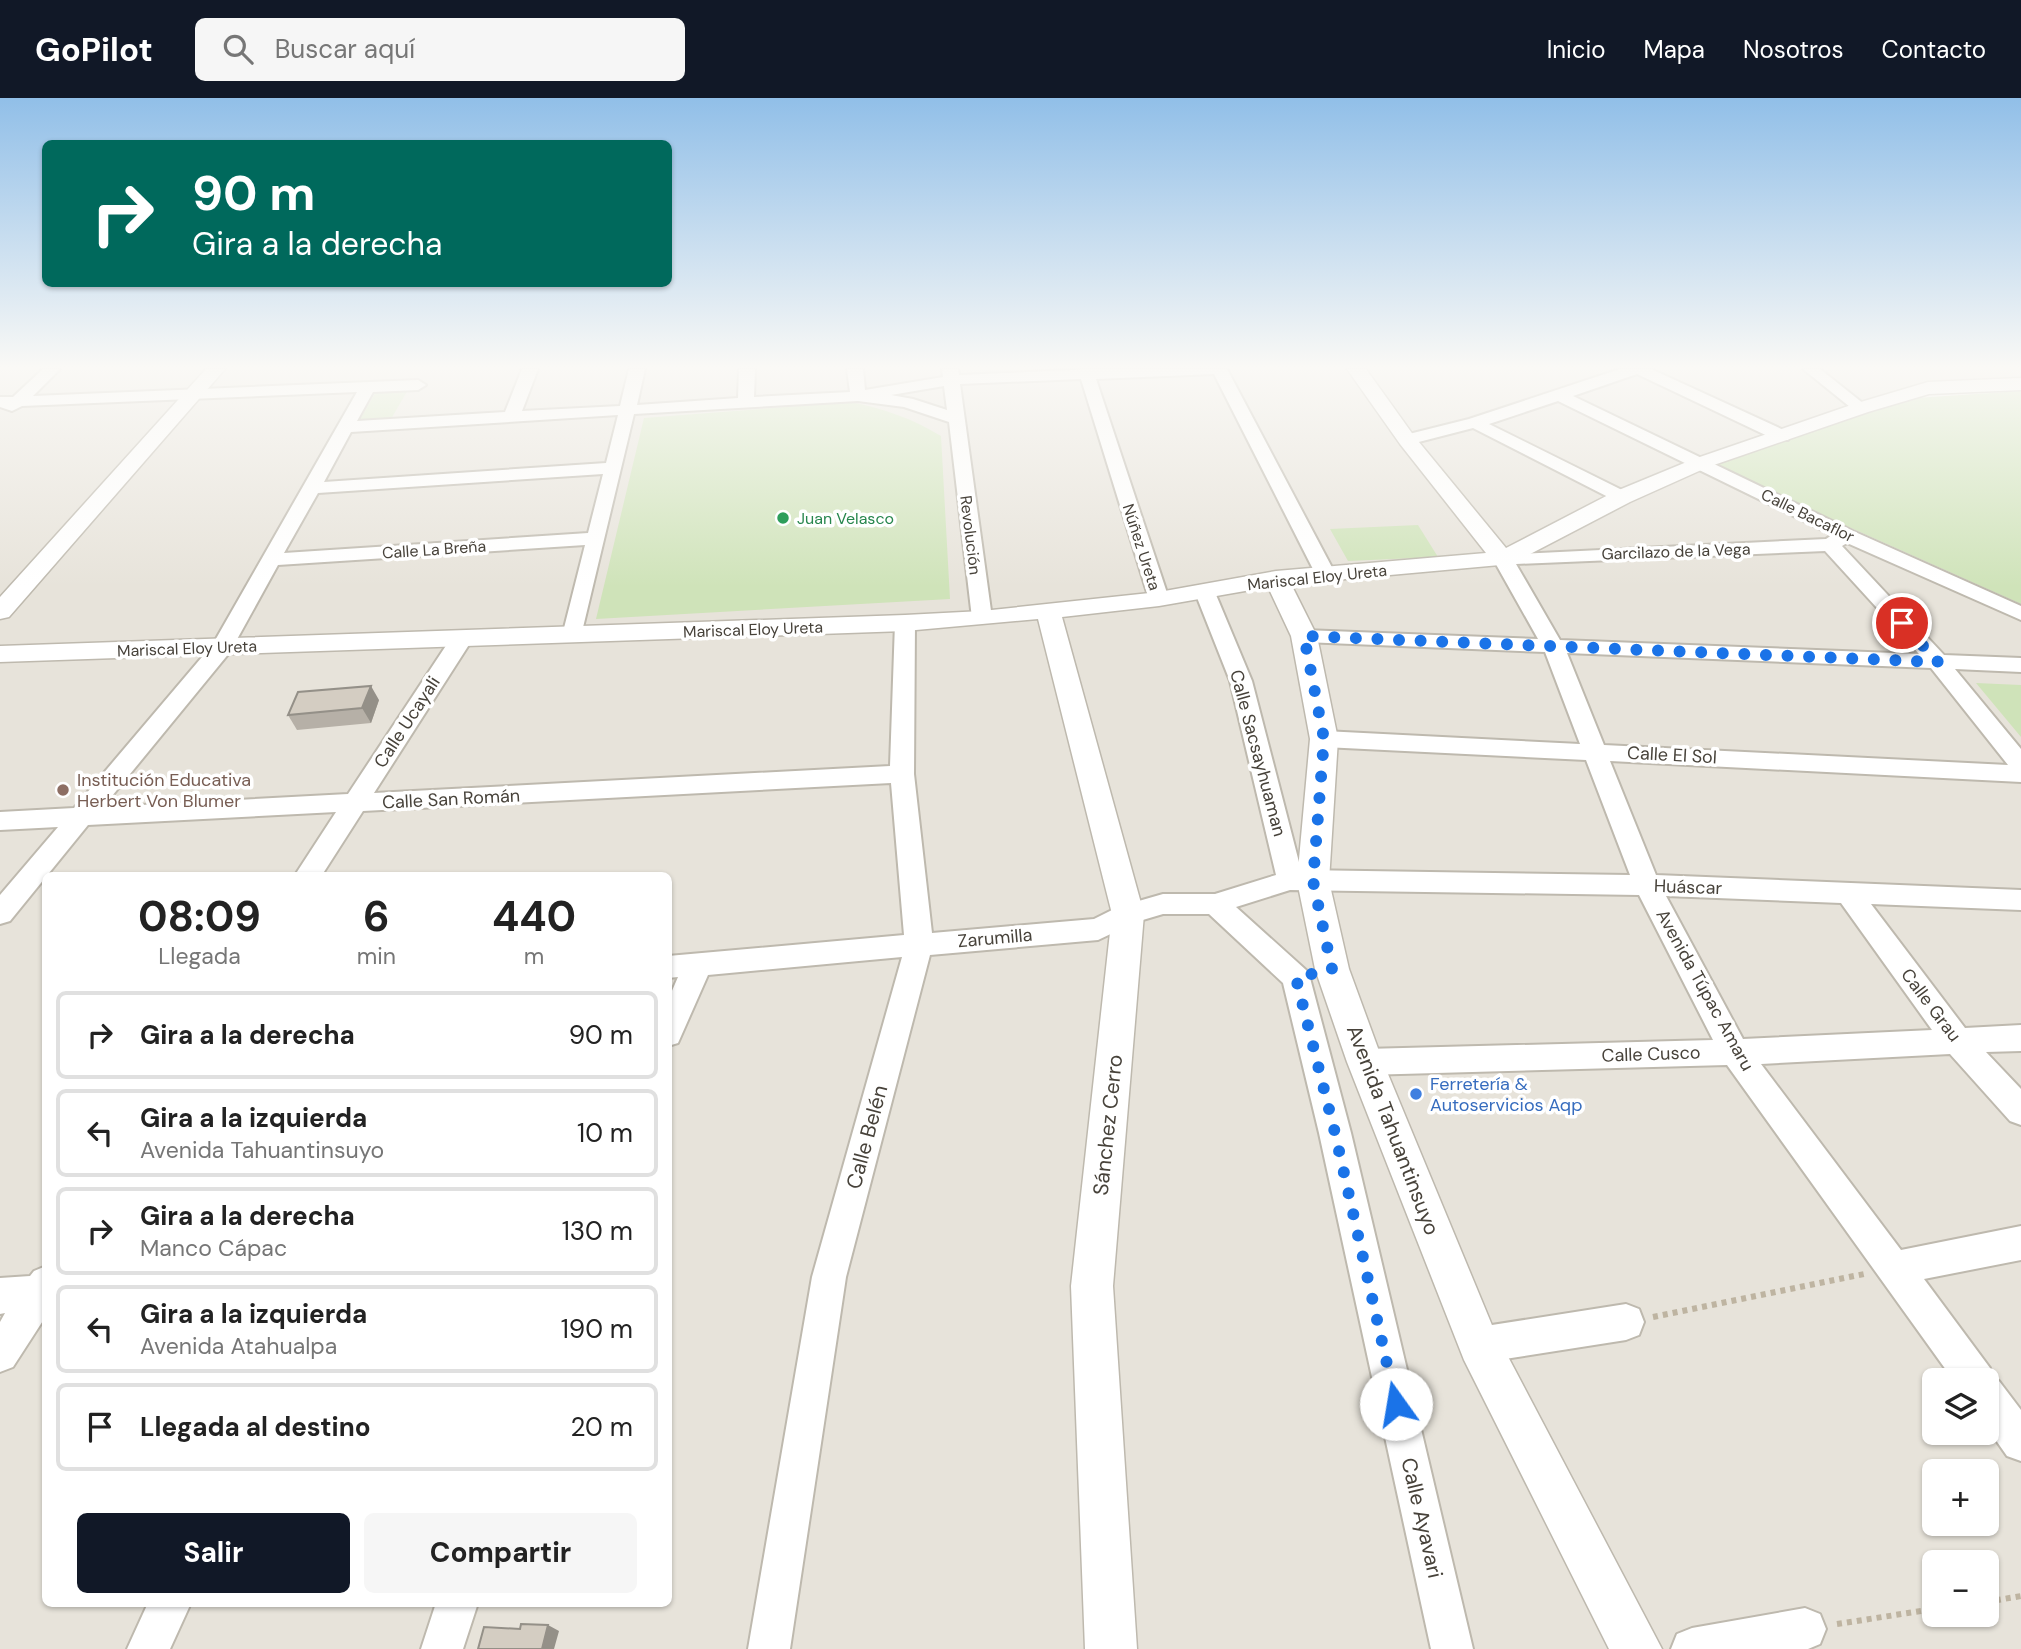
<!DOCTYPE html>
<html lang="es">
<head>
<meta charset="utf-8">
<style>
	body { margin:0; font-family:"DM Sans",sans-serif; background:#f6f6f6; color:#222; height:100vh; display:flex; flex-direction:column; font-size:26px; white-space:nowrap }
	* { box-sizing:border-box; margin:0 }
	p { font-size:23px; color:#767676 }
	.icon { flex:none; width:38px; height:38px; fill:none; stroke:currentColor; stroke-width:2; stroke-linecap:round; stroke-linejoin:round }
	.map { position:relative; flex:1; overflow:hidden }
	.details { position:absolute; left:42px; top:774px; width:630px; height:735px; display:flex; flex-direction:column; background:#fff; border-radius:10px; box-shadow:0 2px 5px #0004 }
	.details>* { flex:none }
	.guide { position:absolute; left:42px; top:42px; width:630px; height:147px; border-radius:10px; box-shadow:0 2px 5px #0004; background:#00695c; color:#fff; overflow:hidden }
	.buttons { position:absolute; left:1922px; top:1270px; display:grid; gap:14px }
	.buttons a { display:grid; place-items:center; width:77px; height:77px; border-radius:10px; background:#fff; box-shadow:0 2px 5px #0004; font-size:35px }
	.pin { position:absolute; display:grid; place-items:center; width:60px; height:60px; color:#fff; margin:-30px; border:4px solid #fff; border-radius:50%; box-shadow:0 2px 7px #0007 }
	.me { position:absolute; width:77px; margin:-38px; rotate:347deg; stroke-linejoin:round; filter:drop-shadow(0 0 5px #0008) }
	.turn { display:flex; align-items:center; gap:24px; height:147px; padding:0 35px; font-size:32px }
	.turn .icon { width:91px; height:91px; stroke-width:2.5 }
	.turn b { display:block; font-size:49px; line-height:60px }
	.eta { display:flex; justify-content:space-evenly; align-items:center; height:119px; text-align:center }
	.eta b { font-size:42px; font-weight:700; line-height:49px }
	.button { display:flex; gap:14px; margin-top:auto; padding:14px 35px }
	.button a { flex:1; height:80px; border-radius:10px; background:#111827; color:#fff; font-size:28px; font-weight:700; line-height:80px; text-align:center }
	.button a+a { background:#f6f6f6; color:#222 }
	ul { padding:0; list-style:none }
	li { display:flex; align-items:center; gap:21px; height:88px; margin:0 14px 10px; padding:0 21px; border:4px solid #e0e0e0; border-radius:10px }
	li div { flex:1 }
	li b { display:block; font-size:26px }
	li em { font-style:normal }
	header { display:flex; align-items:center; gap:42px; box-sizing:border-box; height:98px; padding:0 35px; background:#111827; color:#fff }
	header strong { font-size:33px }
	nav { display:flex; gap:38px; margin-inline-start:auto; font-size:24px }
	.search { width:490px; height:63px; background:#f6f6f6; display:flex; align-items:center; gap:18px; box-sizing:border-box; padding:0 24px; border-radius:10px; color:#767676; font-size:26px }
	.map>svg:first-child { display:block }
	.residential { fill:#e7e3da; fill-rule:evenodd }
	.green { fill:#cfe3b9 }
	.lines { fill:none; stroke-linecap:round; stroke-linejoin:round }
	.minor-casing { stroke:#beb9ae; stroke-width:4 }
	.tertiary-casing { stroke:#beb9ae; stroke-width:3 }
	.path { stroke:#beb4a1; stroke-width:6; stroke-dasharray:5 5; stroke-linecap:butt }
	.minor { fill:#fff; fill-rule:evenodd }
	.tertiary { fill:#fff; fill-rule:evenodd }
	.wall { fill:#b6b0a7 }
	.shaded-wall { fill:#949088 }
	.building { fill:#d4cdc2; stroke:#949088; stroke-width:2 }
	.route { stroke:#1a73e8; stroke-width:12; stroke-dasharray:0 21.6 }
	.leisure-dot { fill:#2e9e5b; stroke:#fff; stroke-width:2.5 }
	.education-dot { fill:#8d6e63; stroke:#fff; stroke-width:2.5 }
	.shop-dot { fill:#3f7fe0; stroke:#fff; stroke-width:2.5 }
	.labels { text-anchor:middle; stroke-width:7; stroke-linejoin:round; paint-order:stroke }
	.far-street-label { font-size:16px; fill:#47423a; stroke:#fff }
	.far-leisure-label { font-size:16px; fill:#27864d; stroke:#fff; text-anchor:start }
	.street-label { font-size:18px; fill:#47423a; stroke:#fff }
	.education-label { font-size:18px; fill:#785e54; stroke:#fff; text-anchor:start }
	.shop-label { font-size:18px; fill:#366cbe; stroke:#fff; text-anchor:start }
	.near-street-label { font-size:21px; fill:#47423a; stroke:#fff }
</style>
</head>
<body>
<header>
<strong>GoPilot</strong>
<div class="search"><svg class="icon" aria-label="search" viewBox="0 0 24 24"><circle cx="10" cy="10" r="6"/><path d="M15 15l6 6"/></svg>Buscar aquí</div>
<nav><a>Inicio</a><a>Mapa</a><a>Nosotros</a><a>Contacto</a></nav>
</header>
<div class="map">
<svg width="2021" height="1551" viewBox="0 0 2021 1551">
	<rect width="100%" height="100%" fill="#f4f1eb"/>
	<path class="residential" d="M0,271H2021V288L1896,294L1700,366L2021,510V1551H0ZM46,777H668V1505H46ZM1934,1283H1986V1335H1934ZM1934,1374H1986V1426H1934ZM1934,1465H1986V1517H1934Z"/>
	<path class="green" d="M409,290L391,321L359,323L377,292Z
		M2021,293V506L1712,368L1901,301Z
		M850,304C883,310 913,321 941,338L950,501L596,521L644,320Z
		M1418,427L1438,459L1348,463L1330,431Z
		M1976,585L2021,587V639Z"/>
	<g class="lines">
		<g class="minor-casing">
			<path id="minor" d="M43,271H60L33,298L418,282L426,287L418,292L373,294L357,323L505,314L522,271H538L522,313L620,308L629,271H645L637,307L738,300L739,271H755L754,299L850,294L847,271H863L865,292L943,279L942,271H958L959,277L1094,271H1227L1336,477L1333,481H1319L1316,477L1214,276L1096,281L1169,501L1166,505H1152L1149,501L1081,281L960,286L992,520L989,524H975L972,520L949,324L904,309L858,303L634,316L580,542H566L562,538L585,447L278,467L230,554L103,709L348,696L453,537H469L472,542L374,695L890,668L895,525L898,521H912L915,525L914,676L932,835L1094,821L1118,809L1163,796H1215L1276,777L1230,583L1194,492L1197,488H1211L1214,492L1252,583L1301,772L1630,777L1586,662L1324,649L1316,646L1312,641L1316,636L1324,633L1580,646L1545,554L1304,544L1297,542L1293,538L1297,534L1304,532L1538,541L1493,461L1496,457L1826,441L1832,437L1558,303L1489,326L1628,395L1631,399L1628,403H1616L1473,330L1407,347L1399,342L1401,338L1469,321L1620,271H1651L1788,334L1790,338L1788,342H1776L1637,276L1573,298L1853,433L2021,508V522L1847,445L1842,448L1944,557L2021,560V574L1955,571L2021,651V684L1610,663L1656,777L2021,792V812L1871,806L1965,930L2021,927V953L1986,954L2021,991V1027L2010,1023L1950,956L1761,966L1901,1152L2021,1128V1162L1924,1181L1990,1270L1995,1281L1999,1283L2021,1312V1363L2007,1358L1986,1328V1283H1954L1727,967L1365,977L1354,973L1350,964L1354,955L1365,951L1713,942L1639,797L1290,792L1236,809L1306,872L1310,880L1351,1035L1473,1551H1431L1319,1035L1283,885L1209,816H1163L1136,824L1098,842L930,857L846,1179L790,1551H748L812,1179L902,859L708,877L678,945L668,948V902L678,879L668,880V858L904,837L891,685L363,713L322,777H295L336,714L88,727L10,823L0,826V797L58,729L0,732V714L74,710L213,546L357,294L22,308L12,313L0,309V299H13ZM944,288L947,312L913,301L891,297ZM618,317L606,365L324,384L351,334ZM603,376L588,435L284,455L318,395ZM1825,453L1919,556L1560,542L1516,466ZM1567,555L1931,570L2008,667L1604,647ZM1666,798L1841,805L1932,932L1743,941Z
				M1803,271H1820L1869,310L1861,315L1855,313Z
				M46,1168V1218L13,1269L0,1274V1224L5,1215L0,1216V1180L30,1178L34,1173Z
				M1626,1206L1639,1211L1644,1224L1639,1237L1626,1242L1479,1265L1466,1260L1461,1247L1466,1234L1479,1229Z
				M148,1505H191L170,1551H127Z
				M436,1505H478L463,1551H421Z
				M1805,1510L1820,1516L1826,1531L1820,1546L1808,1551H1671L1677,1536L1692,1530Z"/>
		</g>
		<g class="tertiary-casing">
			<path id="tertiary" d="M206,271H225L9,519L0,521V499Z
				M1347,271H1366L1414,338L1506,450L1614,394L1694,361L1854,306L1928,284L2021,280V292L1929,296L1868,314L1708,369L1630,404L1511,466L1291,486L1317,538L1338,641L1329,783L1349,871L1383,964L1494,1232L1662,1551H1609L1464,1262L1347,964L1315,871L1297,783L1310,641L1291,538L1268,489L1159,508L1062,519L1144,816L1113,1188L1137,1551H1085L1071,1188L1112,816L1038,521L905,533L0,564V548L905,517L982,513L1159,494L1276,473L1486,455L1400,346Z"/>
		</g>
		<path class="path" d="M1653,1219L1864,1176
			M1986,1504L2021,1498
			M1837,1526L1934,1511"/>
		<use href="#minor" class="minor"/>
		<use href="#tertiary" class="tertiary"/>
	</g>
	<path class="wall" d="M379,602L371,625L297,632L288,617Z"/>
	<path class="shaded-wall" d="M371,588L379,602L371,625L362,610Z
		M548,1527L559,1533L554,1551H542Z"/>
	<path class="building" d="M371,588L362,610L288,617L298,594Z
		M521,1526L548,1527L542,1551H478L484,1529L520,1531Z"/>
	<linearGradient id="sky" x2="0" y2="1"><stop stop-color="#91bfe8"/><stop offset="0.55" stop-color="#faf9f6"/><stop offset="1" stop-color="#faf9f6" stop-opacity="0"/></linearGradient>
	<rect width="2021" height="489" fill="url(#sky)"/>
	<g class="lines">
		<path class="route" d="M1396,1306L1335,1035L1296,880L1332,871L1313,783L1324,641L1304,538L1938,564L1902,525"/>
	</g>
	<circle class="leisure-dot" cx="783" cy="420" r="7"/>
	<circle class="education-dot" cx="63" cy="692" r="7"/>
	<circle class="shop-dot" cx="1416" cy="996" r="7"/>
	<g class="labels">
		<g class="far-street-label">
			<text transform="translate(1808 417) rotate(26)" y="6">Calle Bacaflor</text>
			<text transform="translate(971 437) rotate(83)" y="6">Revolución</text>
			<text transform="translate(1142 449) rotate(72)" y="6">Núñez Ureta</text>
			<text transform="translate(434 451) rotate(-4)" y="6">Calle La Breña</text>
			<text transform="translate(1676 453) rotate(-2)" y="6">Garcilazo de la Vega</text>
			<text transform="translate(1317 479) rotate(-6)" y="6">Mariscal Eloy Ureta</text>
			<text transform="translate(753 531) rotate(-2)" y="6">Mariscal Eloy Ureta</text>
			<text transform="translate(187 550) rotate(-2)" y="6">Mariscal Eloy Ureta</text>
		</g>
		<g class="far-leisure-label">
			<text x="797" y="426">Juan Velasco</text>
		</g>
		<g class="street-label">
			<text transform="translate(407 624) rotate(-57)" y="6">Calle Ucayali</text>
			<text transform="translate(1258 655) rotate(75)" y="6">Calle Sacsayhuaman</text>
			<text transform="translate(1672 657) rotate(3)" y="6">Calle El Sol</text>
			<text transform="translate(451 701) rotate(-3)" y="6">Calle San Román</text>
			<text transform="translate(1688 789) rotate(2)" y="6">Huáscar</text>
			<text transform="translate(995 840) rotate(-5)" y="6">Zarumilla</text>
			<text transform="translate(1705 892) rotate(61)" y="6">Avenida Túpac Amaru</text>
			<text transform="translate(1931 907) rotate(53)" y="6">Calle Grau</text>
			<text transform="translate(1651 956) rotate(-2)" y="6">Calle Cusco</text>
		</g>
		<g class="education-label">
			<text x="77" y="688">Institución Educativa<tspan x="77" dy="21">Herbert Von Blumer</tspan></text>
		</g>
		<g class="shop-label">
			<text x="1430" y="992">Ferretería &amp;<tspan x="1430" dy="21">Autoservicios Aqp</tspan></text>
		</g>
		<g class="near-street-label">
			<text transform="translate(1108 1027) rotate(-84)" y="7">Sánchez Cerro</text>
			<text transform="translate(1393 1032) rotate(69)" y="7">Avenida Tahuantinsuyo</text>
			<text transform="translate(867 1039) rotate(-75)" y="7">Calle Belén</text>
			<text transform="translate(1422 1420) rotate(77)" y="7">Calle Ayavari</text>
		</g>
	</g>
</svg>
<div class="buttons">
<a><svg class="icon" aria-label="layers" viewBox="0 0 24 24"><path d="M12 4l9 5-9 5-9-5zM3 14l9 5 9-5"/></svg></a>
<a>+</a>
<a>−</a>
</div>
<div class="pin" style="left:1902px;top:525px;background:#d93025"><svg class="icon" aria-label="arrive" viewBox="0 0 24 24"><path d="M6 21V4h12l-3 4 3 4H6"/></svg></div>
<svg class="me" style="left:1396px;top:1306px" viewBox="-20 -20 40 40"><circle r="19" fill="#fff"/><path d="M0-13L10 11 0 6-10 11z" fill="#1a73e8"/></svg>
<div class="guide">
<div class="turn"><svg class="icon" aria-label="right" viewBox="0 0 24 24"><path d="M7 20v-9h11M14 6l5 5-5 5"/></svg><div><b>90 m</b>Gira a la derecha</div></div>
</div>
<section class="details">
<div class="eta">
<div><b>08:09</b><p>Llegada</p></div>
<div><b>6</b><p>min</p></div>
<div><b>440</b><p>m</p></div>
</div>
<ul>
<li><svg class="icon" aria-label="right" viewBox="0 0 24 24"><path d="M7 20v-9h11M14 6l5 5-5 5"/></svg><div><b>Gira a la derecha</b></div><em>90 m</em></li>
<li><svg class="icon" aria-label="left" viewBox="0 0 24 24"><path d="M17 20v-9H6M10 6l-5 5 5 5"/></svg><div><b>Gira a la izquierda</b><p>Avenida Tahuantinsuyo</p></div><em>10 m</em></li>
<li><svg class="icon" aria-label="right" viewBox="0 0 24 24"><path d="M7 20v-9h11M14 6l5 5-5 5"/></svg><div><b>Gira a la derecha</b><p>Manco Cápac</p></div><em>130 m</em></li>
<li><svg class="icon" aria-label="left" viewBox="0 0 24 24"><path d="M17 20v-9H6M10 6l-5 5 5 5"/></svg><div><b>Gira a la izquierda</b><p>Avenida Atahualpa</p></div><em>190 m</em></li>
<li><svg class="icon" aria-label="arrive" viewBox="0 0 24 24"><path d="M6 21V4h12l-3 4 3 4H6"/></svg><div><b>Llegada al destino</b></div><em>20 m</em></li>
</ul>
<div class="button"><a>Salir</a><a>Compartir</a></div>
</section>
</div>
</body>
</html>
